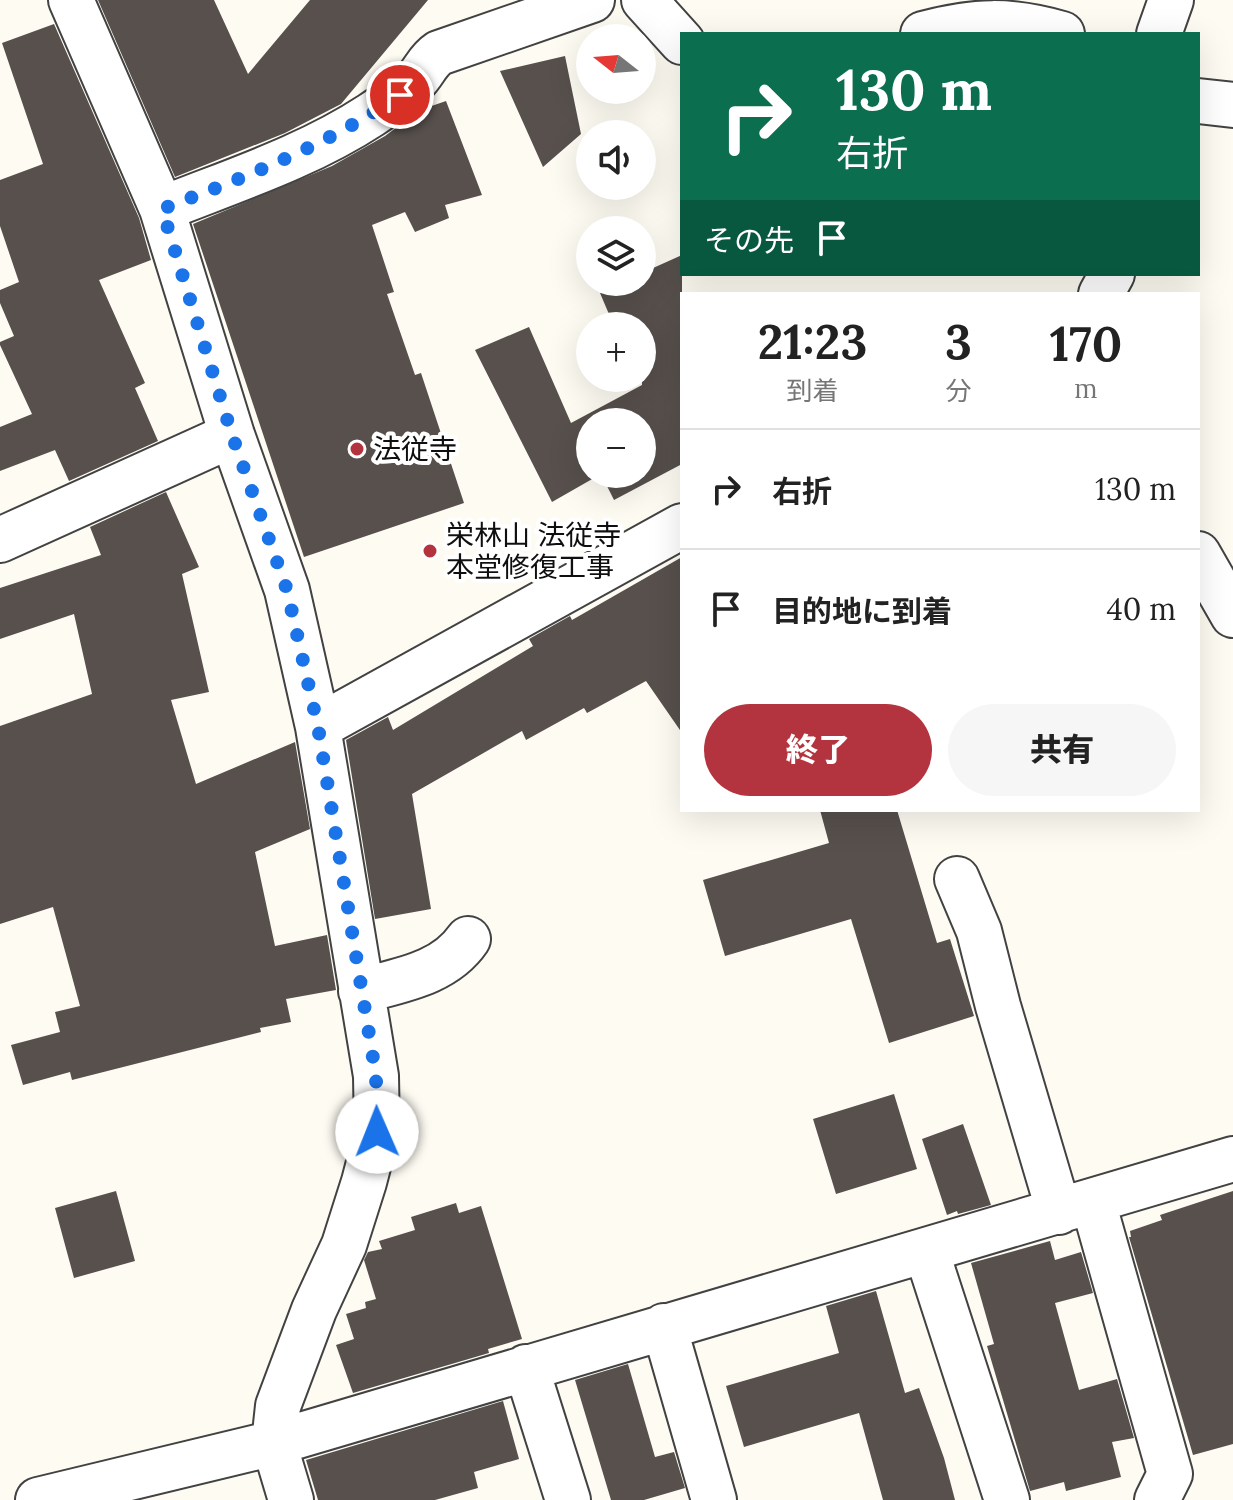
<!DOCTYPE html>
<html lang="ja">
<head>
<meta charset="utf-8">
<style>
	body { margin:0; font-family:Lora,"Noto Sans JP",serif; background:#f6f6f6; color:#222; height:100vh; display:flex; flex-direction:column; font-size:30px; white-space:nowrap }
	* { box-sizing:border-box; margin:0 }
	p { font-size:26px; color:#767676 }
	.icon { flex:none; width:44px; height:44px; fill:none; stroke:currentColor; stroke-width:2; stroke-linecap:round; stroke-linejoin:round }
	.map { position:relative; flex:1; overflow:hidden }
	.sheet { position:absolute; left:680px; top:292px; width:520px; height:520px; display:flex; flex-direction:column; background:#fff; border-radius:0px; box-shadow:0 8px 32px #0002 }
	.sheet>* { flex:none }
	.top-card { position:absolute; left:680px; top:32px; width:520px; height:244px; border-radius:0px; box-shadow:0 8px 32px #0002; background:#0b6e4f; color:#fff; overflow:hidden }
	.needle { width:52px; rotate:287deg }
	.controls { position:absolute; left:576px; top:24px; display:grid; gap:16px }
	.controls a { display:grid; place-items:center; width:80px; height:80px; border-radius:50%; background:#fff; box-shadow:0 8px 32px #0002; font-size:40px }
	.pin { position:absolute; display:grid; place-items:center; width:68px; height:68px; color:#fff; margin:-34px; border:4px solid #fff; border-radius:50%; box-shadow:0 2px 8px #0007 }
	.me { position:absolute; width:88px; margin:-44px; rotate:359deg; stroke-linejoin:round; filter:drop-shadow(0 0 6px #0008) }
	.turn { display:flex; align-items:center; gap:28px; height:168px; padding:0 24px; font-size:36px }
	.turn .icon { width:104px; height:104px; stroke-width:2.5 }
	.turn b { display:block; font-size:56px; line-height:68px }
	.then { display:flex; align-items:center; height:76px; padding:0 24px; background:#0003; gap:16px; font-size:30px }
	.eta { display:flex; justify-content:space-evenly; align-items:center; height:136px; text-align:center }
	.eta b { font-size:48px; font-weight:800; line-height:56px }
	.primary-button { display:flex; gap:16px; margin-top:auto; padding:16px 24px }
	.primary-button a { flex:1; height:92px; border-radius:48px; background:#b3343e; color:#fff; font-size:32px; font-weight:800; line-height:92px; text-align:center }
	.primary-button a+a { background:#f6f6f6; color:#222 }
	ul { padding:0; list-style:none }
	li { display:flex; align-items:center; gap:24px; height:120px; padding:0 24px; border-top:2px solid #e0e0e0 }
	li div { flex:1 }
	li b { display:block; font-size:30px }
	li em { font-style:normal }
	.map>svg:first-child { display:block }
	.building { fill:#57504d; fill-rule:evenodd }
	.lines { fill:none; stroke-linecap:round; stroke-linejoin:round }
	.street-casing { stroke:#424242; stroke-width:48 }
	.street { stroke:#fff; stroke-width:44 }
	.route { stroke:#1a73e8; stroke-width:14; stroke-dasharray:0 25.2 }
	.poi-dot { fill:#b3343e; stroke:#fff; stroke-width:3 }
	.labels { text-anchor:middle; stroke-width:8; stroke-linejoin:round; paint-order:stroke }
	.poi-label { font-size:28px; fill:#0f0f0f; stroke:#fff; text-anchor:start }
</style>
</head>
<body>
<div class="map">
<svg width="1233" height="1500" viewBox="0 0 1233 1500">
	<rect width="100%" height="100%" fill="#fefbf3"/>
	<path class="building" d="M98,0H214L248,74L310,0H428L341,104L285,133L175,177Z
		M54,24L139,218L151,260L99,280L145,383L135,388L158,441L69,481L55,450L0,471V427L32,414L0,345V342L14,336L0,303V290L19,282L0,226V180L43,164L2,43Z
		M565,56L581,134L543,167L500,71Z
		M446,101L482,195L445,205L449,218L415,232L405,212L372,225L394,292L387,294L415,375L421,373L464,503L304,557L193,224L332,166L385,136L420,110Z
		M682,255V464L614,500L601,474L552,502L475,350L529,327L571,423L642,385V326H614L600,293L624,282H642V273ZM590,422H642V474H590Z
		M166,492L199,567L182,574L209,692L171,700L196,784L295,742L310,829L255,852L275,946L327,935L336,990L286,999L291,1022L260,1028L261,1032L72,1080L70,1072L23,1085L11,1045L60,1032L55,1012L80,1006L53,907L0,924V726L92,694L74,614L0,639V588L101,555L90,527Z
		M682,557V733L646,681L587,713L584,708L526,740L522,731L412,794L431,909L375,919L346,740L388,717L393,730L533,646L529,639L570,616L572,620Z
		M820,810H897L937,943L950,939L974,1016L889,1043L851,919L725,956L703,880L829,843Z
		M894,1094L917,1169L836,1194L813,1119Z
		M963,1124L991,1205L958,1214L957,1211L947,1215L922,1139Z
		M116,1191L135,1261L74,1278L55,1208Z
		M1233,1191V1444L1193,1455L1129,1237H1131L1130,1231L1162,1220L1160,1215Z
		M456,1203L459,1213L481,1206L522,1339L488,1349L489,1353L353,1393L336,1345L354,1339L346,1314L366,1308L365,1302L376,1299L364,1260L368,1252L382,1249L379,1241L415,1230L411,1217Z
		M1050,1241L1055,1260L1081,1252L1093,1293L1055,1303L1079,1390L1117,1379L1134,1438L1112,1442L1121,1477L1066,1491L1064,1482L1030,1491L987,1346L994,1344L971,1263Z
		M876,1291L905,1393L919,1388L944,1458L955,1500H883L859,1413L744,1447L726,1386L839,1353L826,1306Z
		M628,1364L655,1457L674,1452L685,1488L644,1500H611L575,1380Z
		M503,1401L519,1459L474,1472L478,1488L435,1500H318L306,1460Z"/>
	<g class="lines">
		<g class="street-casing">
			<path id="street" d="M71,0L162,209L232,435L287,590L318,727L376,1076L377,1132L364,1182L344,1245L314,1310L278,1406L274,1443L291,1500
				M644,0L682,42
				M923,34C975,20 1010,19 1062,34
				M1159,34L1171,0
				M1198,101L1233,105
				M162,209C232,181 307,157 371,115C386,105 402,94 415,81C425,71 427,61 439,53L592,0
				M1101,294L1112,274
				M0,540L232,435
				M1198,554L1233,615
				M318,727L682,526
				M957,879L979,931L998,1006L1059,1212
				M361,991C400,980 444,974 468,939
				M1093,1202L1170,1474L1157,1500
				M926,1250L1007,1500
				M664,1326L714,1500
				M526,1367L568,1500
				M38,1500L274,1443L1233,1159"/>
		</g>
		<use href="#street" class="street"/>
	</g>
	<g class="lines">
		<path class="route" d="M377,1132L376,1076L318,727L287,590L232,435L162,209C245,177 326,146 400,95"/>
	</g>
	<g class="poi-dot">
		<circle cx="357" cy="449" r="8"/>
		<circle cx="430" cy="551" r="8"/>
	</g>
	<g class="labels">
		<g class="poi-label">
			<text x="373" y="459">法従寺</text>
			<text x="446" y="545">栄林山 法従寺<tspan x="446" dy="32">本堂修復工事</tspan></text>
		</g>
	</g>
</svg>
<div class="controls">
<a><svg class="needle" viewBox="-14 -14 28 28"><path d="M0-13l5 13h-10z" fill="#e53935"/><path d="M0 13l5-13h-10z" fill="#767676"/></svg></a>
<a><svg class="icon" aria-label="sound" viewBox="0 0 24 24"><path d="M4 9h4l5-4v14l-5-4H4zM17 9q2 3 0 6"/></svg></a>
<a><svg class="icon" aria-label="layers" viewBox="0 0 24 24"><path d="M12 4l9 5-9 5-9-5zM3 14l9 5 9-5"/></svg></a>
<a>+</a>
<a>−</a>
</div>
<div class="pin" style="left:400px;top:95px;background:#d93025"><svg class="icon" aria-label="arrive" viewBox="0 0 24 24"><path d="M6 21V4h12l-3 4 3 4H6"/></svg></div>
<svg class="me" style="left:377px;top:1132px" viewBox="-20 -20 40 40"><circle r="19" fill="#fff"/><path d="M0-13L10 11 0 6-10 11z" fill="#1a73e8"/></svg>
<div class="top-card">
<div class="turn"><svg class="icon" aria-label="right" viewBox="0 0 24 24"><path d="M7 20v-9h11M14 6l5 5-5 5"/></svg><div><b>130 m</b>右折</div></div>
<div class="then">その先<svg class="icon" aria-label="arrive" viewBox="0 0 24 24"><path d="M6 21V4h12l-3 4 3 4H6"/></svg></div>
</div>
<section class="sheet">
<div class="eta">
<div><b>21:23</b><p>到着</p></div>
<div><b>3</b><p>分</p></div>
<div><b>170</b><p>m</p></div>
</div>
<ul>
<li><svg class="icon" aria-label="right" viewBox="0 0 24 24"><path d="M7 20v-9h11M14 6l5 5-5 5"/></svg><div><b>右折</b></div><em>130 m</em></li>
<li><svg class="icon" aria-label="arrive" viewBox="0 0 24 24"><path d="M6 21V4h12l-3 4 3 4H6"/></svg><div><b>目的地に到着</b></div><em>40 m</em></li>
</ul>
<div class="primary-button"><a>終了</a><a>共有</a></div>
</section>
</div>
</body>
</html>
